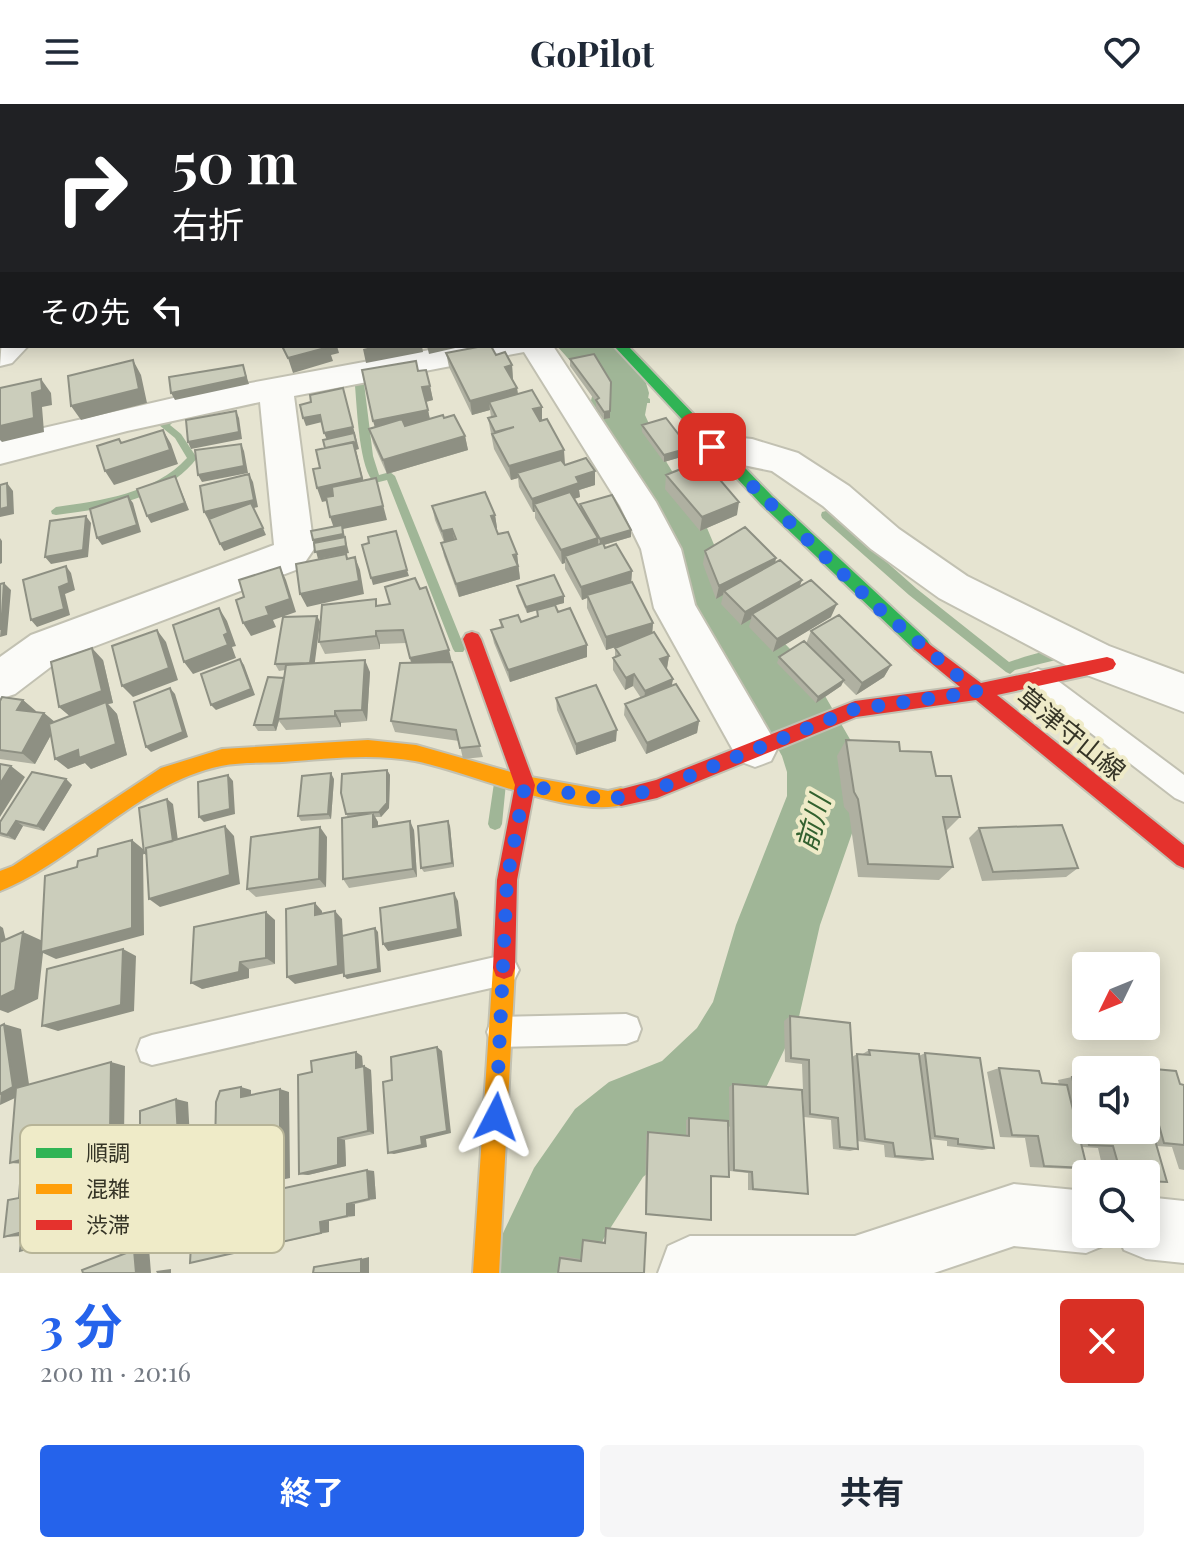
<!DOCTYPE html>
<html lang="ja">
<head>
<meta charset="utf-8">
<style>
	body { margin:0; font-family:"Playfair Display","Noto Sans JP",serif; background:#f6f6f7; color:#1f2937; height:100vh; display:flex; flex-direction:column; font-size:30px; white-space:nowrap }
	* { box-sizing:border-box; margin:0 }
	p { font-size:26px; color:#747a83 }
	.icon { flex:none; width:44px; height:44px; fill:none; stroke:currentColor; stroke-width:2; stroke-linecap:round; stroke-linejoin:round }
	.map { position:relative; height:1169px; overflow:hidden }
	.drawer { display:flex; flex-direction:column; background:#fff; flex:1 }
	.drawer>* { flex:none }
	.guide { position:absolute; left:0px; top:0px; width:1184px; height:244px; box-shadow:0 4px 20px #0003; background:#202124; color:#fff; overflow:hidden }
	.needle { width:52px; rotate:227deg }
	.controls { position:absolute; left:1072px; top:848px; display:grid; gap:16px }
	.controls a { display:grid; place-items:center; width:88px; height:88px; border-radius:8px; background:#fff; box-shadow:0 4px 20px #0003; font-size:40px }
	.pin { position:absolute; display:grid; place-items:center; width:68px; height:68px; color:#fff; margin:-34px; border-radius:16px; box-shadow:0 4px 12px #0006 }
	.me { position:absolute; width:88px; margin:-44px; rotate:4deg; stroke-linejoin:round; filter:drop-shadow(0 0 6px #0008) }
	.turn { display:flex; align-items:center; gap:28px; height:168px; padding:0 40px; font-size:36px }
	.turn .icon { width:104px; height:104px; stroke-width:2.5 }
	.turn b { display:block; font-size:56px; line-height:68px }
	.then { display:flex; align-items:center; height:76px; padding:0 40px; background:#0003; gap:16px; font-size:30px }
	.round { display:grid; place-items:center; flex:none; width:84px; height:84px; border-radius:8px; background:#f6f6f7 }
	.summary { display:flex; align-items:center; justify-content:space-between; height:136px; padding:0 40px }
	h1 { font-size:48px; font-weight:700; line-height:60px; color:#2563eb }
	.action { display:flex; gap:16px; margin-top:auto; padding:16px 40px }
	.action a { flex:1; height:92px; border-radius:8px; background:#2563eb; color:#fff; font-size:32px; font-weight:700; line-height:92px; text-align:center }
	.action a+a { background:#f6f6f7; color:#1f2937 }
	header { display:flex; justify-content:space-between; align-items:center; height:104px; padding:0 40px; background:#fff; font-size:36px; font-weight:700 }
	.map>svg:first-child { display:block }
	.lines { fill:none; stroke-linecap:round; stroke-linejoin:round }
	.stream { fill:#a0b697; fill-rule:evenodd }
	.river { fill:#a0b697; fill-rule:evenodd }
	.lane-casing { stroke:#c2c1b2; stroke-width:4 }
	.street-casing { stroke:#c2c1b2; stroke-width:4 }
	.fast-casing { stroke:#c2c1b2; stroke-width:4 }
	.slow-casing { stroke:#c2c1b2; stroke-width:4 }
	.jam-casing { stroke:#c2c1b2; stroke-width:4 }
	.lane { fill:#fbfbf8; fill-rule:evenodd }
	.street { fill:#fbfbf8; fill-rule:evenodd }
	.fast { fill:#30b455; fill-rule:evenodd }
	.slow { fill:#ff9f0a; fill-rule:evenodd }
	.jam { fill:#e5322d; fill-rule:evenodd }
	.wall { fill:#afb0a1 }
	.shaded-wall { fill:#8e9083 }
	.building { fill:#cbcdbb; stroke:#8e9083; stroke-width:2 }
	.route { stroke:#2563eb; stroke-width:14; stroke-dasharray:0 25.2 }
	.labels { text-anchor:middle; stroke-width:8; stroke-linejoin:round; paint-order:stroke }
	.street-label { font-size:26px; fill:#353426; stroke:#efebc8 }
	.water-label { font-size:28px; font-style:italic; fill:#32612f; stroke:#efebc8 }
	.key { fill:#efebc8; stroke:#b7b497; stroke-width:2 }
	.key-label { font-size:22px; fill:#353426 }
</style>
</head>
<body>
<header><svg class="icon" aria-label="menu" viewBox="0 0 24 24"><path d="M4 6h16M4 12h16M4 18h16"/></svg>GoPilot<svg class="icon" aria-label="heart" viewBox="0 0 24 24"><path d="M12 20l-8-8c-3-5 5-10 8-4 3-6 11-1 8 4z"/></svg></header>
<div class="map">
<svg width="1184" height="1169" viewBox="0 0 1184 1169">
	<rect width="100%" height="100%" fill="#e6e4d1"/>
	<g class="lines">
		<path class="stream" d="M1182,179H1184V185H1182Z
			M346,276H359L364,279L373,352L379,371L390,368L395,372L465,545L463,548H455L453,545L387,376L375,379C359,367 357,303 355,282L343,281V277Z
			M618,276L650,295V299H644L615,281V277Z
			M179,310L184,313L182,315L173,318L170,321L181,330L197,354C166,395 104,405 56,411L52,410L51,407L56,403C101,397 155,389 187,354L175,334L159,321L167,313Z
			M826,407L830,408L917,485L1009,558C1029,552 1057,539 1072,556L1070,559L1066,561L1056,556L1015,566L1010,570L1006,568L909,491L822,414L821,411L822,408Z
			M500,673L505,675L506,679L502,720L500,724L495,726L490,724L488,720L494,679L495,675Z"/>
		<path class="river" d="M557,242H618L646,279L649,289L645,311L667,359L707,424L734,488L793,548L817,578L855,644L863,668L865,692L820,821L798,917L763,990L726,1026L675,1047L643,1073L604,1134L589,1169H484L534,1064L575,1005L609,978L662,957L697,924L713,898L736,821L787,692V668L782,652L765,622L743,590L686,526L676,507L662,479L657,454L643,424L609,362L587,311L593,289L590,279Z"/>
		<g class="lane-casing">
			<path id="lane" d="M1038,565L1046,568L1184,671V698L1175,694L1030,582L1026,575L1030,568Z
				M504,851L514,856L519,866L514,876L504,881L152,961L141,957L137,946L141,935L152,931Z
				M626,910L637,914L641,925L637,936L626,940L502,943L491,939L487,928L491,917L502,913Z"/>
		</g>
		<g class="street-casing">
			<path id="street" d="M2,234V242H28L12,259L0,262Z
				M451,242H553L656,398L681,445L695,501L778,643L771,657L755,663L739,657L654,504L641,445L620,402L524,248L294,292L314,445L301,464L61,555L15,590L0,595V553L31,531L274,441L260,298L127,327L0,360V334L191,290Z
				M712,331L752,335L798,349L849,382L899,425L967,472L1109,542L1184,570V608L1079,568L939,494L871,445L823,402L772,367L699,352L694,343L699,334Z
				M1014,1080L1086,1087V1130H1112L1108,1140L1086,1149L1014,1142L934,1169H658L668,1142L690,1132H855Z
				M1146,1093L1184,1097V1159L1146,1155L1124,1146L1117,1130H1146Z"/>
		</g>
		<g class="fast-casing">
			<path id="fast" d="M614,242H628L772,392L927,536L930,541L927,546H915L761,400Z"/>
		</g>
		<g class="slow-casing">
			<path id="slow" d="M498,0H508V2H498Z
				M832,0H864L831,2Z
				M0,55H2V61H0Z
				M368,636L416,641L525,672L608,687L621,684L628,687L631,693L628,699C580,718 468,667 415,657C371,649 326,655 282,658C262,659 240,658 221,662C136,680 79,755 0,787V767L13,762L161,664L222,645Z
				M504,853L512,856L515,864L499,1169H473L493,864L496,856Z"/>
		</g>
		<g class="jam-casing">
			<path id="jam" d="M657,0H690L656,2Z
				M472,528L478,530L481,535L535,681L517,776L515,864L512,872L504,875L496,872L493,864L497,776L515,681L463,535L466,530Z
				M921,534L981,579L1107,553L1113,555L1116,560L1113,565L1107,567L997,591L1184,741V764L1177,761L976,596L856,613L657,694L621,702L614,699L611,693L614,687L656,676L855,597L960,583L915,546L912,541L915,536Z"/>
		</g>
		<use href="#lane" class="lane"/>
		<use href="#street" class="street"/>
		<use href="#fast" class="fast"/>
		<use href="#slow" class="slow"/>
		<use href="#jam" class="jam"/>
	</g>
	<path class="wall" d="M0,0H47L46,2H2V15H0Z
		M288,0H325V2H288Z
		M327,0H377V1L367,2H328Z
		M382,0H412L383,2Z
		M446,249L496,251L512,261L513,276L517,284L518,290L542,317L564,360L595,381L579,386L580,393L574,395L581,405L580,400L631,426V433L604,441L605,444L632,467L631,479L653,519L652,529L669,552L667,564L666,565L673,575L671,582L699,617L697,629L646,650L624,611L625,600L641,594L633,582L625,586L613,566V554L615,553V544L628,539L606,546L587,504V494L582,496L565,465V459L562,460L535,414V408H533L519,383L518,374L511,376L494,345L488,314L491,313L490,306L472,311L449,263Z
		M594,250L610,314L604,315L596,304V298L570,262V255Z
		M418,267L430,282L433,296L426,298L430,315L444,314L465,332L468,346L387,370L373,339L369,325L374,324Z
		M642,321L688,351L664,358L642,328Z
		M666,371L737,411L700,427L665,385Z
		M432,402L495,411L497,424L496,425L498,430L517,450L520,475L459,493L444,452L441,439L444,438L435,416Z
		M705,447L776,454L775,459L802,476L800,482L831,513L773,548L749,523L751,515L741,521L721,500L723,491L716,495L703,460Z
		M517,482L564,492V499L555,501L558,508L587,553L510,578L494,539L491,526L501,523L500,516L521,518L537,512V506L527,509L518,488Z
		M378,501L452,558L483,653L463,655L459,637L395,628L391,617L411,559L406,539L380,540V545L325,550L319,538Z
		M317,512L320,518L314,559L370,568L367,617L341,619V623L286,626L279,617L276,627H258L254,621L284,574L285,566L279,567L275,560Z
		M811,527L891,561L884,573L856,591L843,578L841,582L816,599L777,559L779,553L806,540Z
		M103,556L113,599L108,600L117,610L127,651L91,665L85,659L68,665L51,631L35,660L0,655V597L23,596L36,608L44,609L55,618L70,612L59,603Z
		M556,594L616,637L576,651L557,606Z
		M846,636L900,647L960,713L946,727L953,763L939,776L858,773L849,709L844,703L837,652Z
		M387,666L390,671L389,704L381,713H375L378,718V722L414,726L417,773L349,784L343,775L348,713L346,710Z
		M66,675L72,681L44,727L23,722L15,736L0,732V718Z
		M334,675L331,715L301,717L298,712Z
		M450,722L454,763L424,768L421,764Z
		M979,724L1078,764L1066,773L982,777L969,734Z
		M327,733L326,783L256,793L247,785Z
		M275,816V860L249,865V874L202,885Z
		M790,912L852,953L857,950L861,951L869,946L919,952L925,949L994,1044L982,1046L947,1042V1037L930,1035L933,1055L922,1057L885,1053L884,1041L857,1037L858,1045L850,1047L833,1045L831,1016L804,1013L802,960L785,958L784,917Z
		M362,952L363,962H364L371,966L374,1030L345,1036L346,1062L308,1071L299,1070L312,968Z
		M999,964L1042,979L1059,980L1058,976L1072,973L1146,1026V966H1137L1143,964L1180,980L1184,981V1066L1179,1065L1172,1043L1157,1042L1167,1078H1146V1070H1104L1098,1044L1082,1043L1087,1064L1071,1065L1030,1063L1025,1034L1000,1033L987,968Z
		M733,980L808,1090L748,1086V1069L730,1067L729,983Z
		M689,1014L729,1073H711V1116L645,1110L646,1031L648,1028L686,1032V1016Z
		M374,1067L376,1095L355,1100V1112L329,1117V1128L190,1159Z
		M606,1124L646,1129L644,1169L560,1154L561,1152L581,1155L583,1135L605,1138Z"/>
	<path class="shaded-wall" d="M2,156V205L0,209V160Z
		M328,242H337L339,249L331,251L333,257L293,269L288,254Z
		M376,242H422L423,248L366,259L363,245Z
		M427,242H464L429,250Z
		M133,256L141,271L147,299L81,316L71,302Z
		M243,261L249,280L175,296L171,289Z
		M512,261L513,276L505,263Z
		M41,275L51,289L52,301L42,303L44,328L2,338L0,336V322L32,289Z
		M430,282L433,296L425,298L422,283Z
		M343,284L355,330L359,345L356,346L366,388L322,398L317,384L327,336L324,329Z
		M517,284L519,299L489,298L490,306L472,311L470,297Z
		M542,303V317L534,320L533,305Z
		M428,306L431,321L377,331L373,317Z
		M236,307L239,314L242,335L191,345L188,338Z
		M610,307V314L604,315V308Z
		M320,311L322,318L306,322L303,314Z
		M163,326L171,340L178,360L114,381L105,367Z
		M465,332L468,346L387,370L383,356Z
		M241,340L244,347L248,369L202,378L198,371Z
		M689,344L688,351L664,358V351Z
		M564,346L565,360L520,374L517,369L518,374L511,376L509,362Z
		M595,367V381L579,386L580,393L538,407L534,400L535,408H533L532,395L576,373Z
		M249,370L253,378L258,403L208,415L204,408Z
		M175,372L189,406L151,419L147,412Z
		M376,374L387,416L343,425L349,449L318,455L313,436L335,427L330,413Z
		M7,379L13,387L14,410L0,413V405Z
		M128,392L133,399L141,428L102,441L97,434Z
		M739,398L737,411L700,427L702,413Z
		M495,411L497,424L493,426L491,412Z
		M86,412L91,419L88,453L51,460L45,453Z
		M263,424L266,431L224,447L220,440Z
		M452,425L455,438L445,441L442,427Z
		M631,426V433L600,442V435Z
		M0,434L2,437V459L0,460Z
		M598,434V447L565,452V459L562,460L561,446Z
		M517,450L520,475L459,493L456,480Z
		M355,453L360,466L364,490L307,503L300,490Z
		M776,454L773,467L724,487L723,491L716,495L719,482Z
		M66,462L71,469L75,486L65,490L70,511L37,523L31,516L59,483Z
		M280,463L286,476L296,508L273,516L276,523L251,532L243,519L266,503Z
		M407,466L409,472L373,481L371,474Z
		M632,467L631,480L587,491V494L582,496L581,483Z
		M802,476L797,489L752,510L751,515L741,521L745,508Z
		M4,479L11,486L7,531L0,533Z
		M564,492V499L527,509L526,503Z
		M837,500L831,513L773,548L777,535Z
		M219,504L227,517L236,542L232,543L236,554L193,570L184,558L224,531Z
		M317,512L320,518L314,565L310,559Z
		M653,519L652,532L606,546V533Z
		M157,526L166,538L178,576L133,593L122,582Z
		M376,527L380,540V545L376,532Z
		M587,541V553L510,578L508,566Z
		M92,544L103,556L113,599L108,600L117,610L127,651L91,665L85,659L68,665L55,655L72,614L59,603Z
		M449,546L452,558L414,566L410,554Z
		M669,552L667,564L659,567L660,555Z
		M240,555L244,561L255,591L216,606L211,601Z
		M365,556L370,568L367,617L362,606Z
		M891,561L884,573L856,591L862,579Z
		M634,570L633,582L625,586L626,574Z
		M285,574L289,580L276,627L273,621Z
		M673,575L671,586L644,598L645,587Z
		M844,576L841,582L816,599L818,593Z
		M170,584L175,590L188,633L151,648L146,643Z
		M23,596L36,607L31,617L17,606Z
		M335,607L341,619V623L335,612Z
		M44,609L57,620L35,660L22,649Z
		M699,617L697,629L646,650L647,639Z
		M617,626L616,637L576,651V640Z
		M11,662L25,673L0,713V680Z
		M387,666L390,671L389,704L381,713L379,708Z
		M331,669L334,675L331,715L328,710Z
		M228,671L233,677L235,710L204,718L199,713Z
		M66,675L72,681L44,727L37,722Z
		M167,695L173,700L179,744L149,754L144,749Z
		M373,709L378,718V732L373,723Z
		M16,717L23,722L15,736L7,731Z
		M410,717L414,726L417,773L413,765Z
		M448,717L450,722L454,763L452,759Z
		M225,722L234,732L240,780L160,803L149,795Z
		M320,723L327,733L326,783L319,775Z
		M132,736L143,745L144,831L56,855L43,849L38,895L8,909L0,906V893L23,828L45,838Z
		M454,789L458,797L462,832L388,847L383,840Z
		M315,799L322,807V819L315,811Z
		M335,807L342,815L345,869L295,880L287,873Z
		M266,808L275,816V860L266,854Z
		M0,822L3,824L10,854L0,850Z
		M375,824L378,828L381,868L347,875L344,872Z
		M123,845L136,852L134,907L58,927L42,922Z
		M240,858L249,865V874L202,885L191,879Z
		M4,920L21,925L30,987L0,1001Z
		M437,943L442,947L451,1029L426,1035L427,1043L394,1050L388,1049L421,1033Z
		M356,948L362,952L363,968L356,964Z
		M111,958L125,962L124,1032L28,1060L10,1059Z
		M364,962L371,966L374,1030L368,1027Z
		M241,983L251,986V996L241,993Z
		M280,985L289,988L290,1074L225,1088H214Z
		M176,995L188,998L193,1092L142,1110H127Z
		M338,1034L345,1036L346,1062L308,1071L299,1070Z
		M108,1041L123,1043L120,1122L39,1145L20,1147Z
		M367,1066L374,1067L376,1095H369Z
		M347,1100H355V1112H347Z
		M329,1117V1128L321,1129L320,1118Z
		M22,1128L23,1132L4,1133Z
		M149,1144L151,1169H136L134,1146Z
		M369,1153V1169H361V1155Z
		M171,1165V1169H157L156,1167Z"/>
	<path class="building" d="M22,0H40V2H21Z
		M101,0H140V2H84Z
		M153,0H174V2H153Z
		M0,120L2,121V156L0,160Z
		M282,242H328L329,243L288,254Z
		M483,242H491L496,251L505,248L512,261L505,263L517,284L470,297L446,249Z
		M594,250L611,278L610,307L604,308L596,296L599,294L570,255Z
		M133,256L139,285L71,302L68,272Z
		M416,257L418,267L426,266L430,282L422,283L428,306L373,317L362,266Z
		M243,261L246,273L171,289L169,273Z
		M41,275L42,286L32,289L34,314L0,322V284Z
		M343,284L353,323L324,329L320,311L303,314L300,301L311,298L310,291Z
		M532,286L542,303L533,305L540,317L547,315L564,346L509,362L492,330L514,323L495,328L488,314L496,312L489,298Z
		M236,307L239,328L188,338L186,316Z
		M443,311L444,314L454,311L465,332L383,356L369,325L402,315L405,322Z
		M666,314L689,344L664,351L642,321Z
		M163,326L170,346L105,367L97,342L119,335L121,339Z
		M354,329L356,338L325,344L323,336Z
		M353,338L362,374L317,384L313,365L320,364L316,346Z
		M241,340L244,362L198,371L195,346Z
		M586,354L595,367L576,373L579,379L532,395L517,369L561,356L565,361Z
		M703,356L739,398L702,413L666,371Z
		M249,370L254,396L204,408L200,382Z
		M175,372L185,399L147,412L137,385Z
		M376,374L383,402L330,413L326,393L333,392L332,383Z
		M7,379L8,403L0,405V381Z
		M485,388L495,411L491,412L498,430L508,428L517,450L513,451L518,462L456,480L441,439L456,435L452,425L442,427L432,402Z
		M570,388L598,434L561,446L534,400Z
		M612,391L631,426L600,435L580,400Z
		M128,392L137,421L97,434L90,405Z
		M251,399L263,424L220,440L209,415Z
		M86,412L83,446L45,453L50,417Z
		M342,421L343,430L313,436L311,427Z
		M745,423L776,454L719,482L705,447Z
		M396,427L407,466L371,474L362,441L369,439L368,433Z
		M345,433L346,442L315,448L314,439Z
		M603,439L605,444L616,440L632,467L581,483L565,452Z
		M346,450L347,455L355,453L359,477L300,490L296,460Z
		M780,456L802,476L745,508L724,487Z
		M66,462L69,479L59,483L64,505L31,516L23,476Z
		M280,463L290,495L266,503L269,511L243,519L236,496L244,493L239,476Z
		M554,471L564,492L526,503L517,482Z
		M415,474L420,485L426,483L449,546L410,554L403,526L376,527V532L319,538L322,501L376,495V502L390,500L385,483Z
		M811,476L837,500L777,535L752,510Z
		M632,478L653,519L606,533L587,491Z
		M4,479L1,525H0V480Z
		M555,501L558,508L570,504L587,541L508,566L491,526L503,523L500,516L518,511L521,518L538,512L537,506Z
		M219,504L228,529L224,531L228,541L184,558L173,521Z
		M839,511L891,561L862,579L811,527Z
		M317,512L310,559L275,560L283,513Z
		M157,526L169,564L122,582L112,542Z
		M654,528L669,552L660,555L673,575L645,587L634,570L626,574L613,554L620,551L615,544Z
		M804,537L844,576L818,593L779,553Z
		M92,544L102,587L59,603L51,558Z
		M240,555L251,585L211,601L201,570Z
		M365,556L362,606L335,607V612L278,615L286,561Z
		M452,558L480,642L460,644L456,626L391,617L400,559Z
		M268,573L284,574L273,621H254Z
		M676,580L699,617L647,639L625,600Z
		M596,581L617,626L576,640L556,594Z
		M170,584L183,628L146,643L134,598Z
		M2,593L23,596L17,606L44,609L22,649L0,646V597Z
		M106,598L116,640L79,654L78,646L55,655L49,620Z
		M846,636L899,638L900,647L931,648L936,672H951L960,713H943L953,763L868,760L858,695L854,688Z
		M0,660L11,662L0,680Z
		M387,666V699L379,708L346,710L341,689L342,670Z
		M32,668L66,675L37,722L16,717L7,731L0,729V718Z
		M331,669L328,710L298,712L302,672Z
		M228,671L230,705L199,713L198,678Z
		M167,695L173,737L146,744V748L144,749L139,704Z
		M373,709V723L410,717L413,765L343,775L342,714Z
		M448,717L452,759L421,764L418,722Z
		M1062,721L1078,764L993,768L979,724Z
		M225,722L230,771L149,795L146,744Z
		M320,723L319,775L247,785L251,733Z
		M132,736V824L41,848L45,772L77,763L78,757L97,752L98,745Z
		M454,789L458,825L383,840L380,804Z
		M315,799V811L335,807L338,862L287,873L286,805Z
		M266,808V854L240,858L239,868L191,879L194,823Z
		M375,824L378,865L344,872L342,832Z
		M23,828L15,886L0,893V838Z
		M123,845L121,901L42,922L47,865Z
		M790,912L850,919L858,1045L840,1043L838,1014L810,1010L809,956L791,954Z
		M4,920L13,983L0,990V922Z
		M437,943L447,1027L421,1033L422,1041L388,1049L383,978L392,976L391,953Z
		M869,946L919,950L933,1055L895,1052L893,1039L865,1035L857,950L870,951Z
		M356,948V964L364,962L368,1027L338,1034V1061L299,1070L298,971L312,968L311,957Z
		M925,949L980,954L994,1044L958,1040V1035L935,1032Z
		M111,958L110,1030L10,1059L16,984Z
		M999,964L1039,967L1042,979L1067,981L1087,1064L1044,1062L1038,1032L1012,1031Z
		M1143,964L1176,967L1180,980L1184,981V1041L1164,1039L1146,975V966H1144Z
		M1072,973H1086V1026H1146V1005L1167,1078L1146,1077V1070H1121L1113,1042L1089,1041Z
		M733,980L802,986L808,1090L753,1085L752,1068L734,1066Z
		M241,983V993L280,985V1073L214,1088L216,998L220,987Z
		M176,995L181,1092L127,1110L126,1027L140,1023V1007Z
		M689,1014L728,1017L729,1073L711,1072V1116L646,1110L648,1028L689,1032Z
		M108,1041L105,1123L20,1147L22,1128L4,1133L8,1096L19,1094L21,1065Z
		M367,1066L369,1095L347,1100V1112L320,1118L321,1129L190,1159L193,1104Z
		M606,1124L646,1129L644,1169H558L560,1154L581,1157L583,1136L605,1139Z
		M134,1146L136,1169H83L82,1166Z
		M361,1155V1169H313L314,1163Z"/>
	<g class="lines">
		<path class="route" d="M496,1013L507,776L525,681L608,696L657,685L855,605L977,588L877,503L712,343"/>
	</g>
	<g class="labels">
		<g class="street-label">
			<text transform="translate(1071 630) rotate(39)" y="9">草津守山線</text>
		</g>
		<g class="water-label">
			<text transform="translate(813 719) rotate(-74)" y="10">前川</text>
		</g>
	</g>
	<rect x="20" y="1021" width="264" height="128" rx="12" class="key"/>
	<rect x="36" y="1044" width="36" height="10" fill="#30b455"/>
	<rect x="36" y="1080" width="36" height="10" fill="#ff9f0a"/>
	<rect x="36" y="1116" width="36" height="10" fill="#e5322d"/>
	<g class="key-label">
		<text x="86" y="1057">順調</text>
		<text x="86" y="1093">混雑</text>
		<text x="86" y="1129">渋滞</text>
	</g>
</svg>
<div class="controls">
<a><svg class="needle" viewBox="-14 -14 28 28"><path d="M0-13l5 13h-10z" fill="#e53935"/><path d="M0 13l5-13h-10z" fill="#747a83"/></svg></a>
<a><svg class="icon" aria-label="sound" viewBox="0 0 24 24"><path d="M4 9h4l5-4v14l-5-4H4zM17 9q2 3 0 6"/></svg></a>
<a><svg class="icon" aria-label="search" viewBox="0 0 24 24"><circle cx="10" cy="10" r="6"/><path d="M15 15l6 6"/></svg></a>
</div>
<div class="pin" style="left:712px;top:343px;background:#d93025"><svg class="icon" aria-label="arrive" viewBox="0 0 24 24"><path d="M6 21V4h12l-3 4 3 4H6"/></svg></div>
<svg class="me" style="left:496px;top:1013px" viewBox="-20 -20 40 40"><path d="M0-17L14 15 0 8-14 15z" fill="#2563eb" stroke="#fff" stroke-width="4"/></svg>
<div class="guide">
<div class="turn"><svg class="icon" aria-label="right" viewBox="0 0 24 24"><path d="M7 20v-9h11M14 6l5 5-5 5"/></svg><div><b>50 m</b>右折</div></div>
<div class="then">その先<svg class="icon" aria-label="left" viewBox="0 0 24 24"><path d="M17 20v-9H6M10 6l-5 5 5 5"/></svg></div>
</div>
</div>
<section class="drawer">
<div class="summary"><div><h1>3 分</h1><p>200 m · 20:16</p></div><a class="round" style="background:#d93025;color:#fff"><svg class="icon" aria-label="close" viewBox="0 0 24 24"><path d="M6 6l12 12M18 6L6 18"/></svg></a></div>
<div class="action"><a>終了</a><a>共有</a></div>
</section>
</body>
</html>
